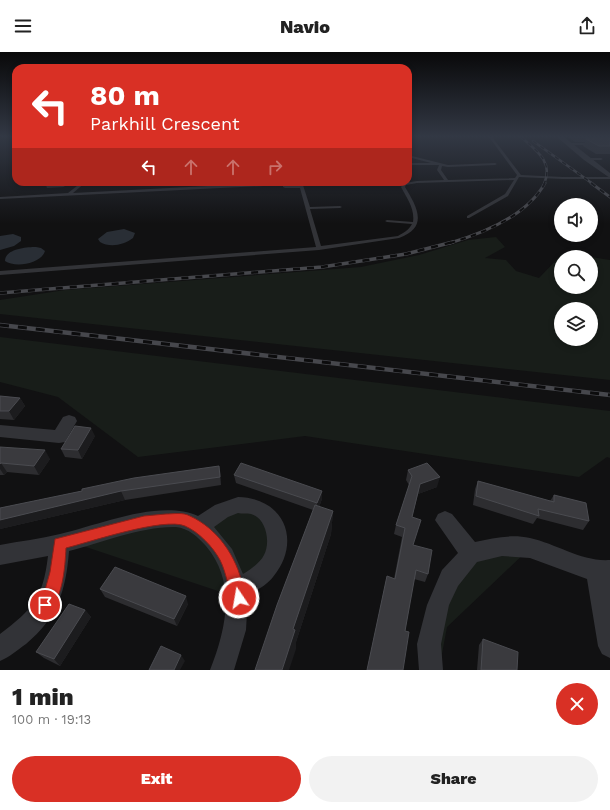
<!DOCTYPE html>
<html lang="en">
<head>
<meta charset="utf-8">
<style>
	body { margin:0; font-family:"Work Sans",sans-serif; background:#f2f2f2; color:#222; height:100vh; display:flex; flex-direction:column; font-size:15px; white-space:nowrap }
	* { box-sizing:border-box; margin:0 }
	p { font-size:13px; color:#767676 }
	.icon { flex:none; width:22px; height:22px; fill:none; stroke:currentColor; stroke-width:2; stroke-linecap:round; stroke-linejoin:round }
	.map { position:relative; height:618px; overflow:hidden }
	.sheet { display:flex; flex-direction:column; background:#fff; flex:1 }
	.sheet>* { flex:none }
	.banner { position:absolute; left:12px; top:12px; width:400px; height:122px; border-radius:12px; box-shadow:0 2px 6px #0003; background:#d93025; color:#fff; overflow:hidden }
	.fabs { position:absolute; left:554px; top:146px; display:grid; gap:8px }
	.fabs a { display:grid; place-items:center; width:44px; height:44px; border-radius:50%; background:#fff; box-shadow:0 2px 6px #0003; font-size:20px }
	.pin { position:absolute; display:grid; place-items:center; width:34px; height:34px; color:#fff; margin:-17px; border:2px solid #fff; border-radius:50%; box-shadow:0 1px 4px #0007 }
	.me { position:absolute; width:44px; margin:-22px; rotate:348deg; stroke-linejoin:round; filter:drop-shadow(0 0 3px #0008) }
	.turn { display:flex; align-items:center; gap:14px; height:84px; padding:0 12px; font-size:18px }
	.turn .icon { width:52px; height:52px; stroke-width:2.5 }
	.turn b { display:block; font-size:28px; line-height:34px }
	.lanes { display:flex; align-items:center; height:38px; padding:0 12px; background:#0003; justify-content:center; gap:20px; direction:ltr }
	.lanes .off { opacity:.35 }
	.round { display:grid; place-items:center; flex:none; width:42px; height:42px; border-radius:21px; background:#f2f2f2 }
	.headline { display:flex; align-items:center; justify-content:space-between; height:68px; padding:0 12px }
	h1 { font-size:24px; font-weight:800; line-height:30px }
	.button { display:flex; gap:8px; margin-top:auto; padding:8px 12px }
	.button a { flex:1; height:46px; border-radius:24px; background:#d93025; color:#fff; font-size:16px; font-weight:800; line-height:46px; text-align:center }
	.button a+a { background:#f2f2f2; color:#222 }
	header { display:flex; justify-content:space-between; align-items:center; height:52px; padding:0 12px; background:#fff; font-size:18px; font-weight:800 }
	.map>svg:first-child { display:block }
	.green { fill:#181d19; fill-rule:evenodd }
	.water { fill:#292e35 }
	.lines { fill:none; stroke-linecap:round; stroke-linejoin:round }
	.service { fill:#323337; fill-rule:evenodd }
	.minor { fill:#323337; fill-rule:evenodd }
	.rail-far3-casing { stroke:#46474c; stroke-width:2.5 }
	.rail-far2-casing { stroke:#46474c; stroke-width:3 }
	.rail-far1-casing { stroke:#46474c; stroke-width:3.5 }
	.rail-casing { stroke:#46474c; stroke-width:4.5 }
	.rail-far3 { stroke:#0c0c0d; stroke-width:1.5; stroke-dasharray:4.5; stroke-linecap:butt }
	.rail-far2 { stroke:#0c0c0d; stroke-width:2; stroke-dasharray:5.5; stroke-linecap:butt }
	.rail-far1 { stroke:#0c0c0d; stroke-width:2.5; stroke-dasharray:7; stroke-linecap:butt }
	.rail { stroke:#0c0c0d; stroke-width:3; stroke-dasharray:9; stroke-linecap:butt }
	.wall { fill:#2d2d30 }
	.shaded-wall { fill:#1c1c1e }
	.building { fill:#3a3a3e; stroke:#4a4b50 }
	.route { fill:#d93025; stroke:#8d1f18 }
</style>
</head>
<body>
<header><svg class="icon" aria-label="menu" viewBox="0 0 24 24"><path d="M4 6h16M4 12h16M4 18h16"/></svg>Navio<svg class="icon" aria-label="share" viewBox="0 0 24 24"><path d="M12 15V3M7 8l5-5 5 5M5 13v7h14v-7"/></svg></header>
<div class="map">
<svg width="610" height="618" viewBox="0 0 610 618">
	<rect width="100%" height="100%" fill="#111112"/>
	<path class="green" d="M496,185L505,195L485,206L506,208L516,219L539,226L562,202L588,205H561V235H591V205L610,208V328L0,262V248L65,238L361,215L419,203L468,188ZM561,257H591V287H561Z
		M0,285L610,359V406L607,405L579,425L305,384L138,405L58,345L0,330Z
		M254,454L278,492L239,546L68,489Z
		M530,496L447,575L439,618L438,553L471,501Z"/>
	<path class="water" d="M124,177L135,181L133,186C124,193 110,196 100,190L98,187L107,180Z
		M13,182L21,185V189L14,194L0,198V184Z
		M36,195L41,196L45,199C41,212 15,216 5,209C5,197 26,195 36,195Z"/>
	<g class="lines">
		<path class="service" d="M489,85H492L521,123L563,125H610V127H563L519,125L508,144L469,166H467V164L505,142L514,128L417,131L406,133L405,135C417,155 429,175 399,186L319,198L0,223V219L316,195L300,136H285L283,135V133L0,147V145L68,141L82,130H86L73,141L285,130L288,131L287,134H300L299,132L296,130H302L310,155L340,154L342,155L340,156L310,157L321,194L398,184C403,181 409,178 412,172L387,170L385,169L387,168L413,170C415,157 407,146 401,135L404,131L417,129L444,128L437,118L439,113H408V111H431L408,105V103L448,113L495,111L497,112L495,113L448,115L442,114L441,118L448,128L515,126L517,123Z
			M568,91H610V93H567Z
			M586,106H601L603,107L601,108H585Z"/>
		<path class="minor" d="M557,85H564L610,121V126L584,108Z
			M69,363L75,365L77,369L65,390L59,391L0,385V373L55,378L63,365Z
			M238,445C285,446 302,490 273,525C267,533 257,538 248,543L246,578L234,618H210C226,577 237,531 206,494C198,485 188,476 176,475C142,474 101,491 69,499C66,539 57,566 26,592C17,598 10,605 0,609V582C33,557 43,546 48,504L0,513V493C20,489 40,487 60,482C100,473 159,447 198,464L215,453ZM238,461C242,462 247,461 251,462C266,466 271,490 264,503C260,511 251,517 243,522L232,497L214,475L228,465Z
			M445,459L452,462L475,490C493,486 511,482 530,486C557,492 582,510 610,508V606L602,602L598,594L587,527L530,506L502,504L477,510L458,534L449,553L441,592L443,618H419L417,592L427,553L442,518L458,501L435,468L438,462Z"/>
		<g class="rail-far3-casing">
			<path id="rail-far3" d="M521,85C536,98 554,110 544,132
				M533,89L593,132"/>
		</g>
		<g class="rail-far2-casing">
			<path id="rail-far2" d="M591,131L610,145
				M450,191C484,181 527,164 545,131"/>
		</g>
		<g class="rail-far1-casing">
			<path id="rail-far1" d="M0,241L322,215L406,202L453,190"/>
		</g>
		<g class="rail-casing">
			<path id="rail" d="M0,273L610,343"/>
		</g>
		<use href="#rail-far3" class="rail-far3"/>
		<use href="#rail-far2" class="rail-far2"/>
		<use href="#rail-far1" class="rail-far1"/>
		<use href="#rail" class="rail"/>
	</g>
	<path class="wall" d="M568,85H610V102H596L583,94L585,90H575Z
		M38,130H67L64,135L47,136L45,130Z
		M0,344L20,346L25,354L14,368L0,367Z
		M95,384L82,407L65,405L61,397Z
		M0,395L50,407L39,423L7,420L4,423H0Z
		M408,418L437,435L418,442L412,465L413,493L428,522L425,530L414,527L405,579L403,618H367L387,524L394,527L402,485L394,482L396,473L409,433L406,428Z
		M221,422V433L125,448L0,477V456L82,439Z
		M234,423L322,447L319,455L333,459L331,482L296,590V597L277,553L313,458L236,431Z
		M478,429L550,449L554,443L589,469L583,478L537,466L533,472L473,453L475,437Z
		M100,537L188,552L177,574L105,545Z
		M85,558L91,565L60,614L44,606L36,600Z
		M483,587L517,618H477L479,593Z"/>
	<path class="shaded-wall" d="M62,130H67L64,135Z
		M20,346L25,354L14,368L9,359Z
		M91,376L95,384L82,407L78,398Z
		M45,398L50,407L39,423L34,414Z
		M1,411L7,420L4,423L0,417V412Z
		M219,414L221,422V433L220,425Z
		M440,425L437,435L418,442L420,432Z
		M121,439L125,448L0,477V468Z
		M322,439V447L317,460V451Z
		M333,459L331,482L296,590V597L289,618H282L293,577Z
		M186,544L188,552L177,574L174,567Z
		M85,558L91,565L60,614L54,607Z
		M181,603L185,609L180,618H174Z"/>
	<path class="building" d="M586,87H610V94H599Z
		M0,344L20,346L9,359H0Z
		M75,374L91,376L78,398L61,397Z
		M0,395L45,398L34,414L1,411L0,412Z
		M241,411L322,439L317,451L234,423Z
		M427,411L440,425L420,432L412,465L421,468L413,493L432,498L428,522L416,518L405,579L409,580L403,618H367L387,524L395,527L405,476L396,473L412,424L408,418Z
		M219,414L220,425L121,439L0,468V456L82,439V437L134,426Z
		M478,429L554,450V443L586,451L589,469L538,457L539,464L476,444Z
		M315,453L333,459L293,577L295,578L282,618H255L277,553Z
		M115,515L186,544L174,567L100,537Z
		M69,552L85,558L54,607L36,600Z
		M483,587L518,600L517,618H481Z
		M161,594L181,603L174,618H149Z"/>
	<linearGradient id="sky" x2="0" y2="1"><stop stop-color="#09090a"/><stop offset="0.49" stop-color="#323844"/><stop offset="1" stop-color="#323844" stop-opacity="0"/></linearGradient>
	<rect width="610" height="172" fill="url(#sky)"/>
	<path class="route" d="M166,462C173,462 183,460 190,464C218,477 236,504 243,534C245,540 246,545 244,552L239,554L234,552C228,537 227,522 220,508C213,495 199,480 185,474C164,465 90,490 66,496C65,514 63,552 45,560L40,558L37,553L45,538L50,520L55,487L144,464Z"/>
</svg>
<div class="fabs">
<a><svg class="icon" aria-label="sound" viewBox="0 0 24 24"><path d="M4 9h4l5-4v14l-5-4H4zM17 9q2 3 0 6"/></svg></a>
<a><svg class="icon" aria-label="search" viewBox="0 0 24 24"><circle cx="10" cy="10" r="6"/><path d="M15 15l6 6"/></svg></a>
<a><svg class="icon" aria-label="layers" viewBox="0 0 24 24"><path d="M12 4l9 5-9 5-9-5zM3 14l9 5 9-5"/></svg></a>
</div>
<div class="pin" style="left:45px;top:553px;background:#d93025"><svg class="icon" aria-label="arrive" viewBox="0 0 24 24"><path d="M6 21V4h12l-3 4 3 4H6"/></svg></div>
<svg class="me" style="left:239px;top:546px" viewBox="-20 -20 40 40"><circle r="17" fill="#d93025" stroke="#fff" stroke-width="3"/><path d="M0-11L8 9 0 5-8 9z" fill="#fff"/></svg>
<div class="banner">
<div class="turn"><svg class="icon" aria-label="left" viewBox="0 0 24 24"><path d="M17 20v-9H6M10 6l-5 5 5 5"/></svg><div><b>80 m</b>Parkhill Crescent</div></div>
<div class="lanes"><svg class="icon" aria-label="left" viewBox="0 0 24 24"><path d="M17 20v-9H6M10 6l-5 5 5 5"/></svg><svg class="icon off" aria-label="ahead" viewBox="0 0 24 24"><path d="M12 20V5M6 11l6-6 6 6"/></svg><svg class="icon off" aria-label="ahead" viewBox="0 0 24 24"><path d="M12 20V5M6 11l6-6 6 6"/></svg><svg class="icon off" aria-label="right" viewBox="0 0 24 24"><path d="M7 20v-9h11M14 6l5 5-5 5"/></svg></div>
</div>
</div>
<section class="sheet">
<div class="headline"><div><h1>1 min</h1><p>100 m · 19:13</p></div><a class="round" style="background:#d93025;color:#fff"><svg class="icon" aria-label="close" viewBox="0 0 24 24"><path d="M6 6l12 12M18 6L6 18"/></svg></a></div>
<div class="button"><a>Exit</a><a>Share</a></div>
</section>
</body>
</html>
